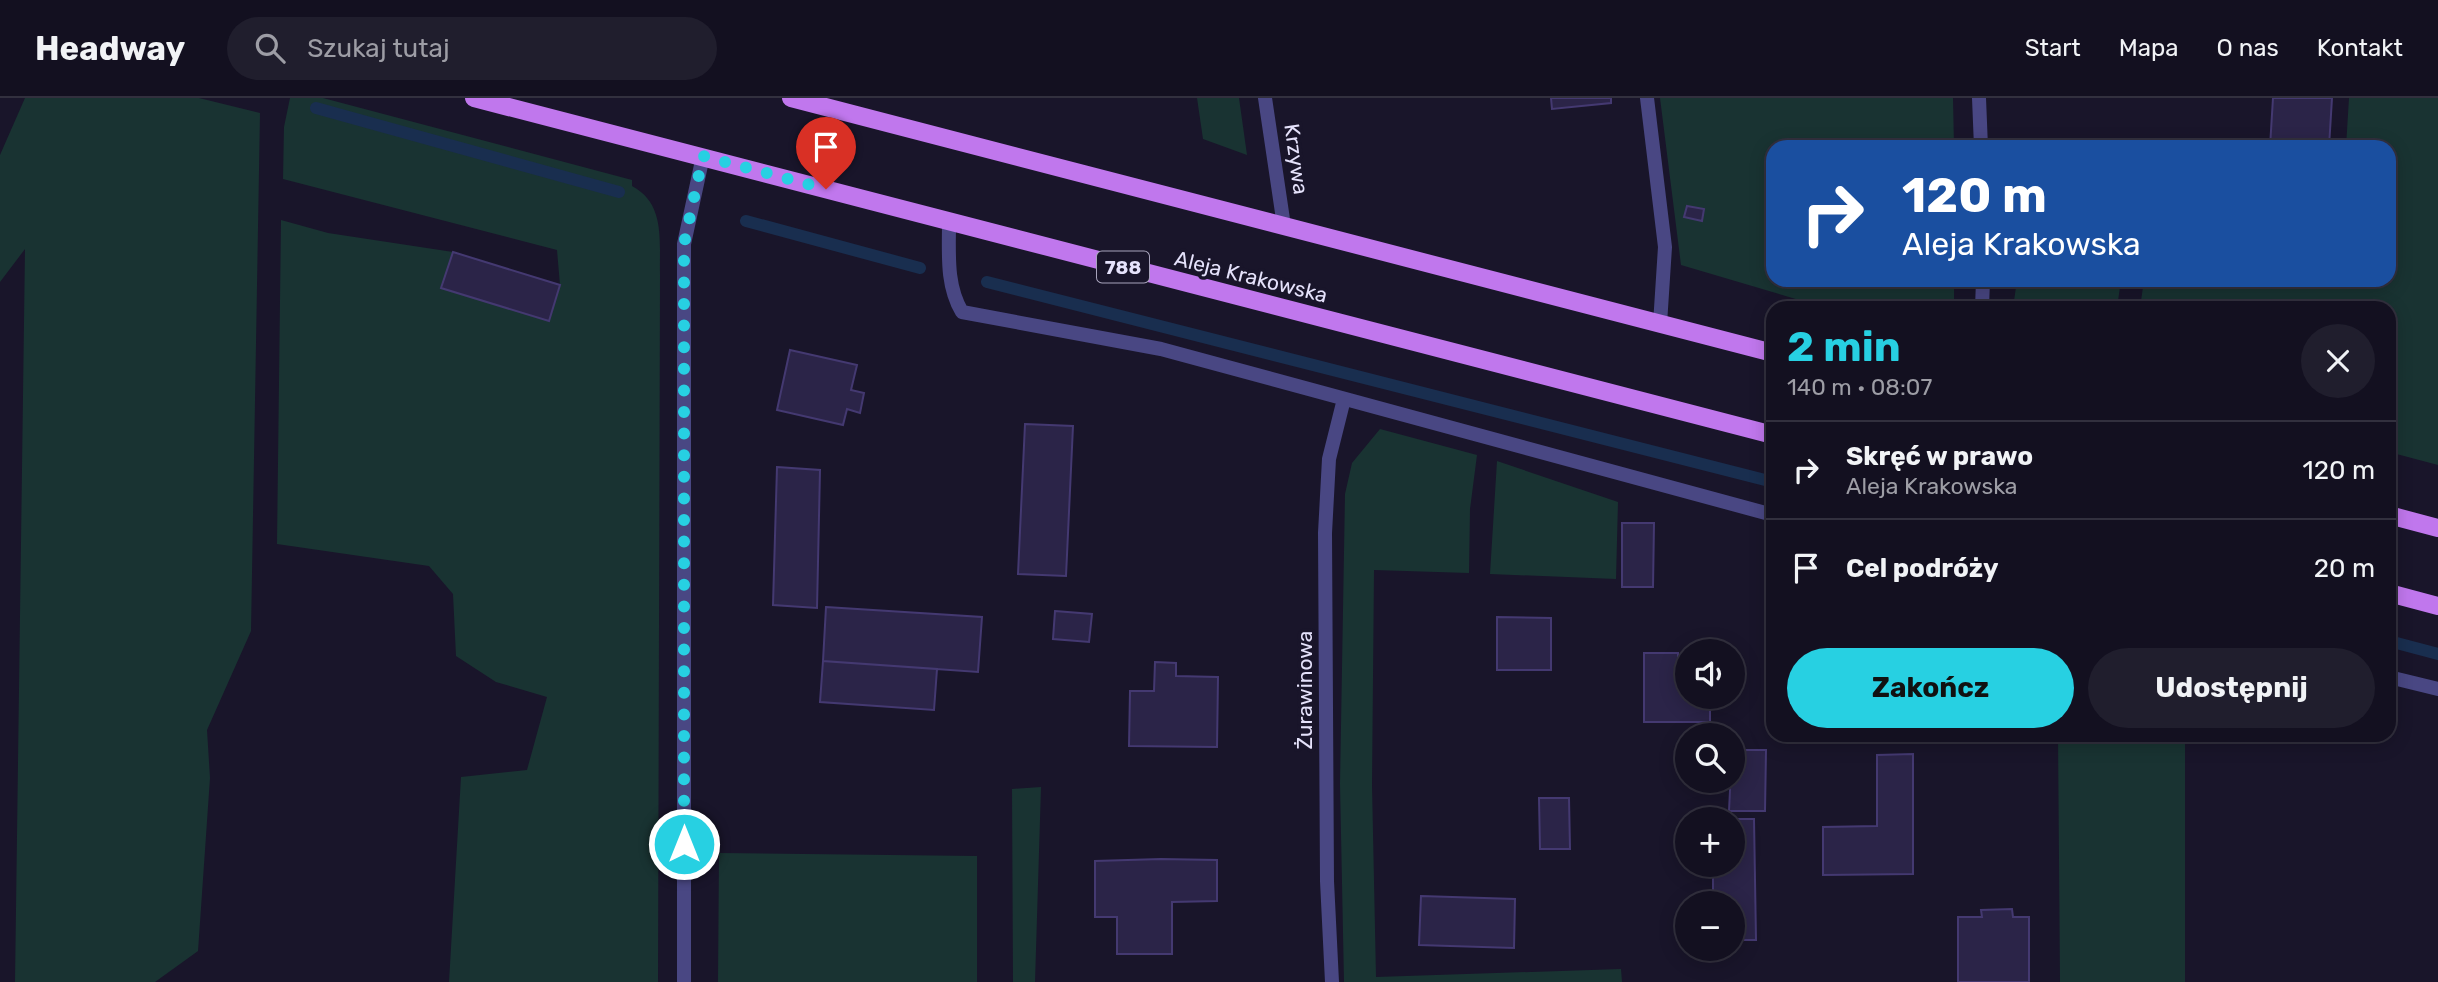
<!DOCTYPE html>
<html lang="pl">
<head>
<meta charset="utf-8">
<style>
	body { margin:0; font-family:Rubik,sans-serif; background:#201e2d; color:#f1f3f6; height:100vh; display:flex; flex-direction:column; font-size:26px; white-space:nowrap }
	* { box-sizing:border-box; margin:0 }
	p { font-size:23px; color:#9d9da5 }
	.icon { flex:none; width:38px; height:38px; fill:none; stroke:currentColor; stroke-width:2; stroke-linecap:round; stroke-linejoin:round }
	.map { position:relative; flex:1; overflow:hidden }
	.drawer { position:absolute; left:1766px; top:203px; width:630px; height:441px; display:flex; flex-direction:column; background:#131020; border-radius:21px; box-shadow:0 4px 18px #0003,0 0 0 2px #32303e }
	.drawer>* { flex:none }
	.hud { position:absolute; left:1766px; top:42px; width:630px; height:147px; border-radius:21px; box-shadow:0 4px 18px #0003,0 0 0 2px #32303e; background:#1a4fa0; color:#fff; overflow:hidden }
	.fabs { position:absolute; left:1675px; top:541px; display:grid; gap:14px }
	.fabs a { display:grid; place-items:center; width:70px; height:70px; border-radius:50%; background:#131020; box-shadow:0 4px 18px #0003,0 0 0 2px #32303e; font-size:35px }
	.pin { position:absolute; display:grid; place-items:center; width:60px; height:60px; color:#fff; margin:-72px -30px; border-radius:50% 50% 50% 0; rotate:-45deg; box-shadow:0 0 7px #0007 }
	.pin .icon { rotate:45deg }
	.me { position:absolute; width:77px; margin:-38px; rotate:0deg; stroke-linejoin:round; filter:drop-shadow(0 0 5px #0008) }
	.turn { display:flex; align-items:center; gap:24px; height:147px; padding:0 21px; font-size:32px }
	.turn .icon { width:91px; height:91px; stroke-width:2.5 }
	.turn b { display:block; font-size:49px; line-height:60px }
	.round { display:grid; place-items:center; flex:none; width:74px; height:74px; border-radius:37px; background:#201e2d }
	.overview { display:flex; align-items:center; justify-content:space-between; height:119px; padding:0 21px }
	h1 { font-size:42px; font-weight:700; line-height:52px; color:#27d0e2 }
	.cta { display:flex; gap:14px; margin-top:auto; padding:14px 21px }
	.cta a { flex:1; height:80px; border-radius:42px; background:#27d0e2; color:#111; font-size:28px; font-weight:700; line-height:80px; text-align:center }
	.cta a+a { background:#201e2d; color:#f1f3f6 }
	ul { padding:0; list-style:none }
	li { display:flex; align-items:center; gap:21px; height:98px; padding:0 21px; border-top:2px solid #32303e }
	li div { flex:1 }
	li b { display:block; font-size:26px }
	li em { font-style:normal }
	header { display:flex; align-items:center; gap:42px; box-sizing:border-box; height:98px; padding:0 35px; background:#131020; border-bottom:2px solid #32303e }
	header strong { font-size:33px }
	nav { display:flex; gap:38px; margin-inline-start:auto; font-size:24px }
	.search { width:490px; height:63px; background:#201e2d; display:flex; align-items:center; gap:18px; box-sizing:border-box; padding:0 24px; border-radius:38px; color:#9d9da5; font-size:26px }
	.map>svg:first-child { display:block }
	.green { fill:#193332 }
	.lines { fill:none; stroke-linecap:round; stroke-linejoin:round }
	.stream { stroke:#192e4f; stroke-width:12 }
	.building { fill:#2b2448; stroke:#443971; stroke-width:2 }
	.service { stroke:#494783; stroke-width:14 }
	.minor { stroke:#494783; stroke-width:14 }
	.primary { stroke:#c077ed; stroke-width:18 }
	.route { stroke:#27d0e2; stroke-width:12; stroke-dasharray:0 21.6 }
	.labels { text-anchor:middle; stroke-width:7; stroke-linejoin:round; paint-order:stroke }
	.shield { fill:#19152a; stroke:#a8a4bc; stroke-width:2 }
	.shield-label { font-size:19px; font-weight:bold; fill:#e5e2fb }
	.street-label { font-size:21px; fill:#e5e2fb; stroke:#19152a }
</style>
</head>
<body>
<header>
<strong>Headway</strong>
<div class="search"><svg class="icon" aria-label="search" viewBox="0 0 24 24"><circle cx="10" cy="10" r="6"/><path d="M15 15l6 6"/></svg>Szukaj tutaj</div>
<nav><a>Start</a><a>Mapa</a><a>O nas</a><a>Kontakt</a></nav>
</header>
<div class="map">
<svg width="2438" height="884" viewBox="0 0 2438 884">
	<rect width="100%" height="100%" fill="#19152a"/>
	<path class="green" d="M25,0H199L260,15L251,533L207,632L210,680L198,853L155,884H15L25,151L0,184V57Z
		M290,0H323L632,82V88C666,106 659,144 660,177L658,884H449L461,679L527,672L547,599L496,584L456,558L453,496L429,468L277,446L281,122L328,135L453,154L442,190L548,223L560,187L557,152L283,81L284,29Z
		M1197,0H1239L1247,57L1203,41Z
		M1660,0H1953L1954,49H1773V182H1954V210H1826L1681,167Z
		M2349,0H2438V367L2389,354V210H2140L2144,182H2389V49H2346Z
		M2017,182H2121L2117,210H2013Z
		M1380,331L1477,357L1470,411L1469,475L1374,472L1372,687L1376,879L1621,871L1622,884H1344L1340,686L1345,396L1352,365Z
		M1497,363L1618,404L1616,481L1490,476Z
		M2058,637H2185V884H2060Z
		M1041,689L1035,884H1013L1012,691Z
		M719,755L977,758V884H718Z"/>
	<g class="lines">
		<path class="stream" d="M316,10L619,94
			M746,123L920,170
			M987,184L1773,384
			M2389,543L2438,556"/>
	</g>
	<path class="building" d="M1551,0H1611V5L1552,11Z
		M2273,0H2332L2329,49H2270Z
		M1687,108L1704,111L1702,123L1684,119Z
		M453,154L560,187L549,223L441,190Z
		M790,252L857,267L851,292L864,295L860,315L847,311L843,327L777,312Z
		M1025,326L1073,328L1066,478L1018,476Z
		M777,369L820,372L817,510L773,507Z
		M1622,425H1654L1653,489H1622Z
		M826,509L982,519L978,574L823,563Z
		M1055,513L1092,516L1089,544L1053,541Z
		M1497,519L1551,520V572H1497Z
		M1644,555H1678V560H1687V598H1710V624H1644Z
		M823,563L937,571L934,612L820,604Z
		M1155,564L1176,565V578L1218,579L1217,649L1129,648L1130,593H1154Z
		M1956,637H1992V642H1956Z
		M1732,652H1766L1765,713H1729Z
		M1913,656V776L1823,777V729L1877,728V657Z
		M1539,700H1569L1570,751H1540Z
		M1732,721H1754L1756,842H1732V805H1713V766H1732Z
		M1161,761L1217,762V803L1172,804V856H1117V819H1095V763Z
		M1421,798L1515,801L1514,850L1419,847Z
		M2012,811L2013,819H2029V884H1958V819H1982L1981,812Z"/>
	<g class="lines">
		<path class="service" d="M1647,0L1665,149L1660,226
			M1979,0L1981,49
			M1982,210L1983,182"/>
		<path class="minor" d="M1265,0L1284,128
			M949,124C949,156 946,187 962,214L1161,251L1773,417
			M2389,579L2438,591
			M684,884V146L703,58
			M1332,884L1327,783L1325,435L1329,361L1344,301"/>
		<path class="primary" d="M474,0L1773,337
			M791,0L1773,255
			M2389,417L2438,430
			M2389,495L2438,508"/>
	</g>
	<g class="lines">
		<path class="route" d="M684,746V146L703,58L826,91"/>
	</g>
	<g class="labels">
		<rect class="shield" x="1097" y="153.5" width="52" height="31" rx="5"/>
		<g class="shield-label">
			<text x="1123" y="176">788</text>
		</g>
		<g class="street-label">
			<text transform="translate(1296 61) rotate(82)" y="7">Krzywa</text>
			<text transform="translate(1251 179) rotate(14)" y="7">Aleja Krakowska</text>
			<text transform="translate(1305 592) rotate(-90)" y="7">Żurawinowa</text>
		</g>
	</g>
</svg>
<div class="fabs">
<a><svg class="icon" aria-label="sound" viewBox="0 0 24 24"><path d="M4 9h4l5-4v14l-5-4H4zM17 9q2 3 0 6"/></svg></a>
<a><svg class="icon" aria-label="search" viewBox="0 0 24 24"><circle cx="10" cy="10" r="6"/><path d="M15 15l6 6"/></svg></a>
<a>+</a>
<a>−</a>
</div>
<div class="pin" style="left:826px;top:91px;background:#d93025"><svg class="icon" aria-label="arrive" viewBox="0 0 24 24"><path d="M6 21V4h12l-3 4 3 4H6"/></svg></div>
<svg class="me" style="left:684px;top:746px" viewBox="-20 -20 40 40"><circle r="17" fill="#27d0e2" stroke="#fff" stroke-width="3"/><path d="M0-11L8 9 0 5-8 9z" fill="#fff"/></svg>
<div class="hud">
<div class="turn"><svg class="icon" aria-label="right" viewBox="0 0 24 24"><path d="M7 20v-9h11M14 6l5 5-5 5"/></svg><div><b>120 m</b>Aleja Krakowska</div></div>
</div>
<section class="drawer">
<div class="overview"><div><h1>2 min</h1><p>140 m · 08:07</p></div><a class="round"><svg class="icon" aria-label="close" viewBox="0 0 24 24"><path d="M6 6l12 12M18 6L6 18"/></svg></a></div>
<ul>
<li><svg class="icon" aria-label="right" viewBox="0 0 24 24"><path d="M7 20v-9h11M14 6l5 5-5 5"/></svg><div><b>Skręć w prawo</b><p>Aleja Krakowska</p></div><em>120 m</em></li>
<li><svg class="icon" aria-label="arrive" viewBox="0 0 24 24"><path d="M6 21V4h12l-3 4 3 4H6"/></svg><div><b>Cel podróży</b></div><em>20 m</em></li>
</ul>
<div class="cta"><a>Zakończ</a><a>Udostępnij</a></div>
</section>
</div>
</body>
</html>
